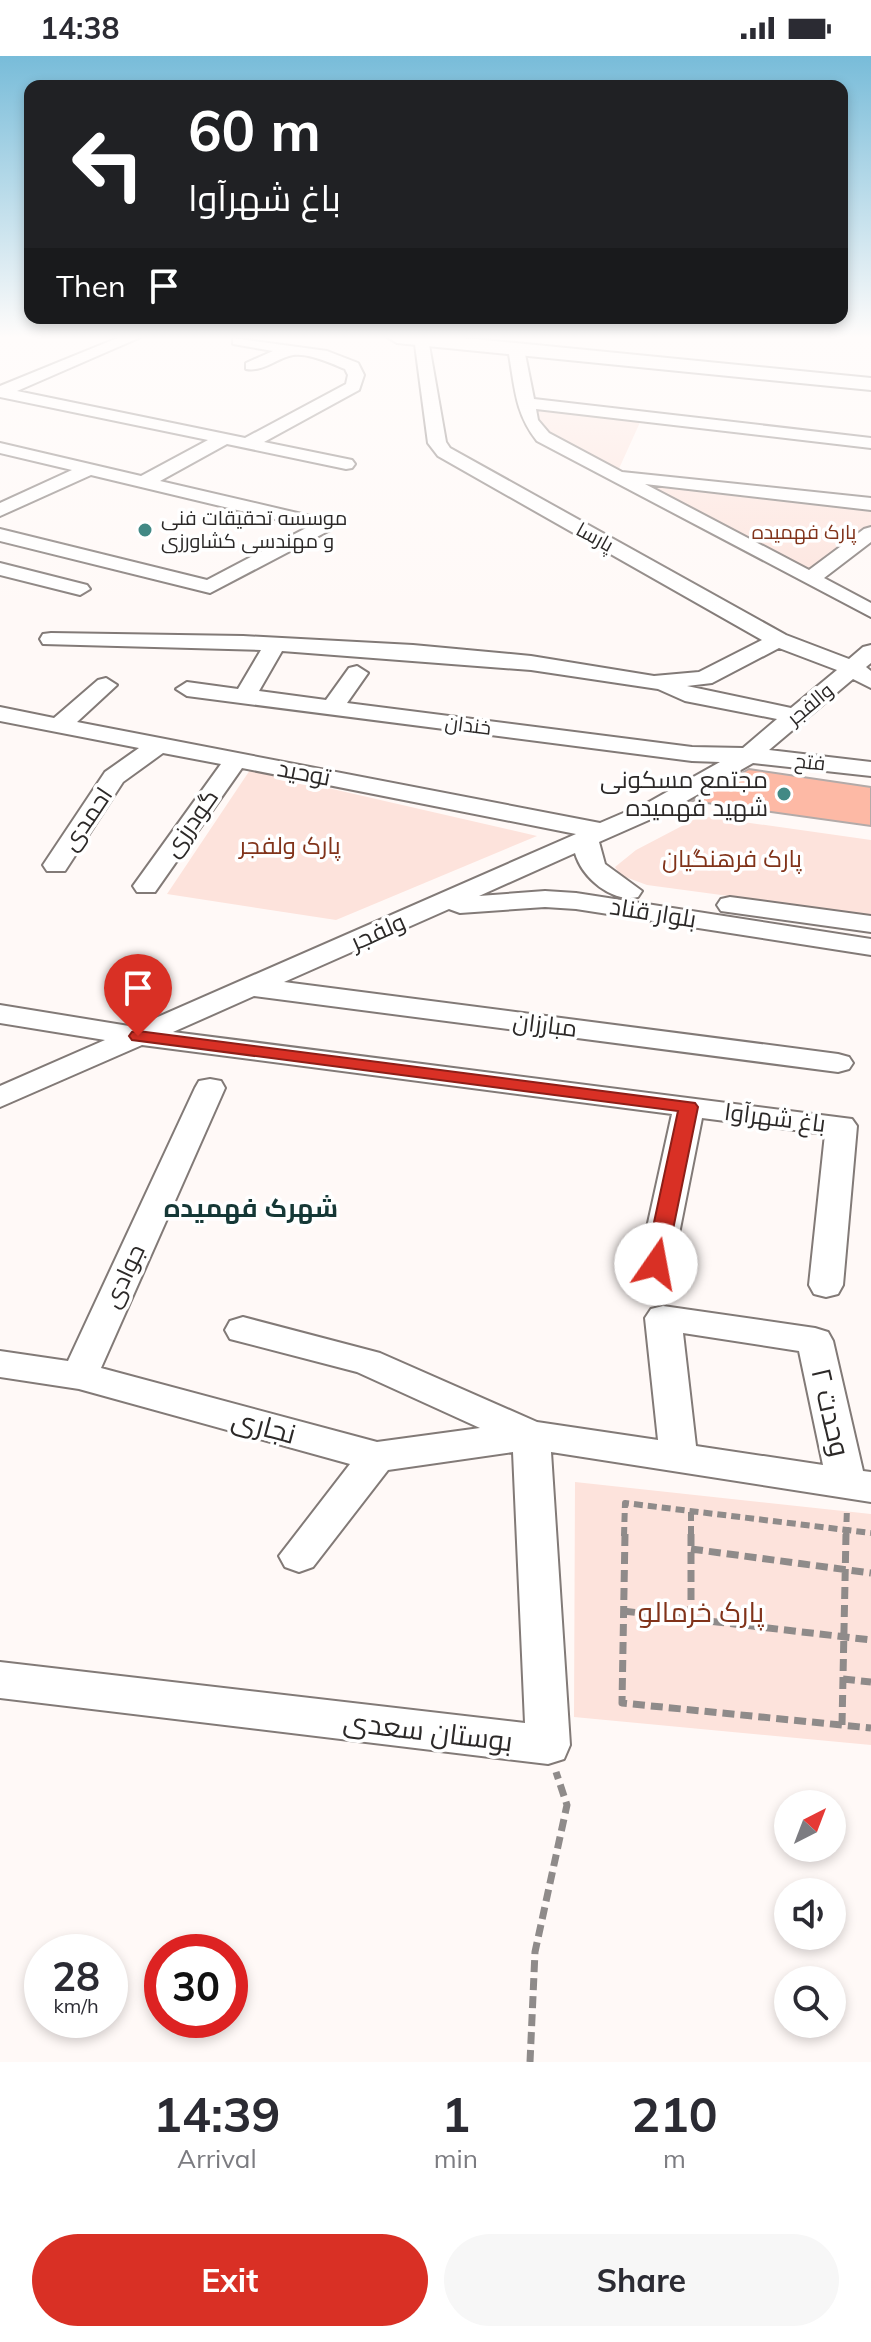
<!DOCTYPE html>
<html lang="en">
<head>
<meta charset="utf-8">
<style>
	body { margin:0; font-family:Mulish,Cairo,sans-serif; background:#f7f7f7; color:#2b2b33; height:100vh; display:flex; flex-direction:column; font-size:30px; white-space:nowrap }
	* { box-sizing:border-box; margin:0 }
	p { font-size:26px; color:#7c7c81 }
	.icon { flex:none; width:44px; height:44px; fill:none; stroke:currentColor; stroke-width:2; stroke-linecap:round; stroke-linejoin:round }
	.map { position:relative; height:2006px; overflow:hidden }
	.panel { display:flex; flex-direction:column; background:#fff; flex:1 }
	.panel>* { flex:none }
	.guide { position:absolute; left:24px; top:24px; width:824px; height:244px; border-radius:16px; box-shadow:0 4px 12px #0003; background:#202124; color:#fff; overflow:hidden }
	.needle { width:52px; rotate:42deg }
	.buttons { position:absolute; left:774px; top:1734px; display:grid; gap:16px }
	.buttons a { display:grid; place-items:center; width:72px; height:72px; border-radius:50%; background:#fff; box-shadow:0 4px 12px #0003; font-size:40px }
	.speed { position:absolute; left:24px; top:1878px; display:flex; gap:16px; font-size:40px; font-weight:700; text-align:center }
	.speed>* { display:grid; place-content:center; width:104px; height:104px; border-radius:50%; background:#fff; box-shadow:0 4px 12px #0003; line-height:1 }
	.speed small { font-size:20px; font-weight:400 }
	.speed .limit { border:12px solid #d22; background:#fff; color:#111 }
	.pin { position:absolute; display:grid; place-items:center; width:68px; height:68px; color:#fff; margin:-82px -34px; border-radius:50% 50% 50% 0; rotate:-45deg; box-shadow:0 0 8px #0007 }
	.pin .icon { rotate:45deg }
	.me { position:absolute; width:88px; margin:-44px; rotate:12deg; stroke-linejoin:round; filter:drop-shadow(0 0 6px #0008) }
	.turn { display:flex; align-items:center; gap:28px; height:168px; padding:0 32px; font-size:36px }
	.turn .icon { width:104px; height:104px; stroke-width:2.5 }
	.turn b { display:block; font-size:56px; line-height:68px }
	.then { display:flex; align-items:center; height:76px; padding:0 32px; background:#0003; gap:16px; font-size:30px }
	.eta { display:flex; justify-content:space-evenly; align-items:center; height:136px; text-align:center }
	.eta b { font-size:48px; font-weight:700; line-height:56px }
	.primary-button { display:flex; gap:16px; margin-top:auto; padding:16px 32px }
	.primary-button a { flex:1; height:92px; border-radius:48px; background:#d93025; color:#fff; font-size:32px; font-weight:700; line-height:92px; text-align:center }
	.primary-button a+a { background:#f7f7f7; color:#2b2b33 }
	.status { display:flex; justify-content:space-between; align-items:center; height:56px; padding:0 40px; background:#fff; direction:ltr }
	.status svg { height:22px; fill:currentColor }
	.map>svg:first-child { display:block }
	.green { fill:#fde3dc }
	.building { fill:#fdb9a5; stroke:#b3aaa8; stroke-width:2 }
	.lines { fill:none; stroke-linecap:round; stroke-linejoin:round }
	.minor-casing { stroke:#827a77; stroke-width:4 }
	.major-casing { stroke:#827a77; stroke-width:4 }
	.path-far1 { stroke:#8f8b8a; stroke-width:6; stroke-dasharray:9 5; stroke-linecap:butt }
	.path { stroke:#8f8b8a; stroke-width:7; stroke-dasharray:12 6; stroke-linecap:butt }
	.minor { fill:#fff; fill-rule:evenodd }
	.major { fill:#fff; fill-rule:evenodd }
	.route { fill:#d93025; stroke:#8d1f18; stroke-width:2 }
	.poi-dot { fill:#428985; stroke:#fff; stroke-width:3 }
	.labels { text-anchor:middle; stroke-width:7; stroke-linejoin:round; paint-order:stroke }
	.far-poi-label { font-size:20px; fill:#2c2928; stroke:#fff; text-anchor:start }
	.far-park-label { font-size:20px; fill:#81331a; stroke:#fff }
	.far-street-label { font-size:20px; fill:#2c2928; stroke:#fff }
	.street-label { font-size:24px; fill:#2c2928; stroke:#fff }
	.poi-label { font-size:24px; fill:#2c2928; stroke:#fff; text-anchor:end }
	.park-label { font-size:24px; fill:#81331a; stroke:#fff }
	.neighbourhood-label { font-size:26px; font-weight:bold; fill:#153836; stroke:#fff }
	.near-street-label { font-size:28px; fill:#2c2928; stroke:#fff }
	.near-park-label { font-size:28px; fill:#81331a; stroke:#fff }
</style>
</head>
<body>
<div class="status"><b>14:38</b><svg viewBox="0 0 49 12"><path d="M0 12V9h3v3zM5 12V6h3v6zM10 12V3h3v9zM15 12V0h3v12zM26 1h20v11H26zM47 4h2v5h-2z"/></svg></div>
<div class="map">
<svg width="871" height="2006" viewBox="0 0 871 2006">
	<rect width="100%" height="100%" fill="#fff9f7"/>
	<path class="green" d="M531,349L642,362L617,417C585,400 539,388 531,349Z
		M628,423L871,451V472L807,516Z
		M250,714L537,780L336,864L167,838Z
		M701,760L871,784V859L647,829L620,819L615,811L636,794Z
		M575,1426L871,1458V1689L574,1661Z"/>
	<path class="building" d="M749,713L871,731V770L692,745Z"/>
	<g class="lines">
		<g class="minor-casing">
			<path id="minor" d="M120,281H141L17,335L245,382L346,328L348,319L345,313C330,307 305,295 289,300C275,304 262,316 246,313V307L273,295L233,288V282L327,295L358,307L364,319L359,334L264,386L352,404L355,408L352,412L346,413L227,388L160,425L332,465L335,469L332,473L210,537L0,485V473L207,524L308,471L91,419L0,460V447L72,414L0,397V387L141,420L208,384L0,341V330Z
				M414,281L428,283L446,386L450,392L786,579L849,603L863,591L871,589V607L866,611L871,615V632L853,623L769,694L871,706V720L753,707L667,756L599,786L605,808L642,835L638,841C612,847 582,822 575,797L479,840L545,835L576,837L871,883V899L576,853L545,851L460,857L449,853L284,926L838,998L849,1001L853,1007L849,1013L838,1016L254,940L173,976L852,1063L857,1070L843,1229L838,1238L826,1241L814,1238L809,1229L825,1078L702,1062L673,1208L668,1216L656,1220L644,1216L639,1208L672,1058L142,989L0,1051V1030L105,984L0,967V949L135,971L576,778L242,712L155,836H137L133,830L221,708L163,697L123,726L65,815H47L43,809L105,716L139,692L0,665V651L54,662L98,624L106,622L117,629L77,666L600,767L649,746L720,706L692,705L187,640L176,633L187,626L238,633L261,594L43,588L40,583L43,578L51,577L243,580L413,589L531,600L654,620L699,616L762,584L438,400L428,387ZM779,592L837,614L791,652L687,630L712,627ZM282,595L531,614L658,633L685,645L777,663L743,692L692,691L347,647L368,617L357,610L349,612L326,644L259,635Z
				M516,288L524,293L534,343L871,382V392L536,353L538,364L549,377L622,416L871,442V454L645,428L809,514L864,473L871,471V486L824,522L871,547V561L537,385C514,356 515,329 508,293Z
				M0,507L87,529L90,533L80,539L0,519Z
				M730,841L871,860V876L721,855L717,849L721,843Z
				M210,1023L221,1025L225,1032L101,1312L377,1386L480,1372L357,1316L230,1283L225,1274L230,1265L243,1261L380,1297L537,1366L658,1384L645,1262L651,1253L663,1250L815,1272L828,1276L833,1285L863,1415L871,1416V1446L551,1396L570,1689L564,1703L548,1708L0,1642V1606L525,1667L513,1396L388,1414L313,1511L299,1516L285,1511L279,1500L350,1408L79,1333L0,1321V1295L68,1305L195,1032L199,1025ZM683,1277L799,1295L823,1409L696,1390Z"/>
		</g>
		<g class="major-casing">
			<path id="major" d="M387,281H454L871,322V334L397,287Z"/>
		</g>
		<path class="path-far1" d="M691,1456V1480
			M624,1480L625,1447L871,1477
			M846,1480L847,1452"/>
		<path class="path" d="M625,1478L622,1647L871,1672
			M691,1478V1563
			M691,1493L871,1517
			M623,1555L871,1584
			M843,1623L871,1626
			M842,1669L846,1478
			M530,2006L535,1896L567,1749L556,1716"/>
		<use href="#minor" class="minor"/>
		<use href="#major" class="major"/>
	</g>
	<linearGradient id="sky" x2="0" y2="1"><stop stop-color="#78bcd9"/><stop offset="0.5" stop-color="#fffcfb"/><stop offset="1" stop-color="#fffcfb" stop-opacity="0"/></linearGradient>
	<rect width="871" height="562" fill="url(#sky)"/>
	<path class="route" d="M138,975L695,1047L698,1051L666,1208L663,1213H648L645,1208L678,1055L132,984L129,980L132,976Z"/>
	<g class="poi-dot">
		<circle cx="145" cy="474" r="8"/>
		<circle cx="784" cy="738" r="8"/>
	</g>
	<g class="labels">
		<g class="far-poi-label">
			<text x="161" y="469">موسسه تحقیقات فنی<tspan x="161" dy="23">و مهندسی کشاورزی</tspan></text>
		</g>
		<g class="far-park-label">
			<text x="804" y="483">پارک فهمیده</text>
		</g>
		<g class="far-street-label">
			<text transform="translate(595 481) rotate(29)" y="7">پارسا</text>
			<text transform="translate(810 648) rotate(-40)" y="7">والفجر</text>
			<text transform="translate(468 669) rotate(7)" y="7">خندان</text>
			<text transform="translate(810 706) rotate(6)" y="7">فتح</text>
		</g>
		<g class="street-label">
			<text transform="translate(304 717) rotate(11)" y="8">توحید</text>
			<text transform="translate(87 763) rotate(-56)" y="8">احمدی</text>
			<text transform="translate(191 767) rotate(-55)" y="8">گودرزی</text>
			<text transform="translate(653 857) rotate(9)" y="8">بلوار قناد</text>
			<text transform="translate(378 876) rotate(-24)" y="8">ولفجر</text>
			<text transform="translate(545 969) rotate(7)" y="8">مبارزان</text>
			<text transform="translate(775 1062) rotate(7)" y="8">باغ شهرآوا</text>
			<text transform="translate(124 1220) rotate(-65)" y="8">جوادی</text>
		</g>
		<g class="poi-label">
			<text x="768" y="732">مجتمع مسکونی<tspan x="768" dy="28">شهید فهمیده</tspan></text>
		</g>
		<g class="park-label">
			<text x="290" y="798">پارک ولفجر</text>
			<text x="732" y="811">پارک فرهنگیان</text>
		</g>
		<g class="neighbourhood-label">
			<text x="251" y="1161">شهرک فهمیده</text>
		</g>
		<g class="near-street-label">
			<text transform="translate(831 1356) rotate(77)" y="10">وحدت ۲</text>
			<text transform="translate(264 1370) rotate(15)" y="10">نجاری</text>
			<text transform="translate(428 1675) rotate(7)" y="10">بوستان سعدی</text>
		</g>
		<g class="near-park-label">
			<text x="701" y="1566">پارک خرمالو</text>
		</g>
	</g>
</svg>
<div class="buttons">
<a><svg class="needle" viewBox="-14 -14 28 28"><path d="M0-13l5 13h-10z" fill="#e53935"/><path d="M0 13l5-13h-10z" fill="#7c7c81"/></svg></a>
<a><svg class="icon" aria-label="sound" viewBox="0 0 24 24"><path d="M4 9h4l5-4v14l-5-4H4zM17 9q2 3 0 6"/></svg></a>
<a><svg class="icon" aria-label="search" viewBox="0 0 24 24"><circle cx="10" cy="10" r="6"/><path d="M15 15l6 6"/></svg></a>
</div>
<div class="speed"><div>28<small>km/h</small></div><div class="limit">30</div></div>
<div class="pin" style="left:138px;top:980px;background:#d93025"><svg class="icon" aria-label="arrive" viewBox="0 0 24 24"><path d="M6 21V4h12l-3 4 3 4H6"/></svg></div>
<svg class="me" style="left:656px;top:1208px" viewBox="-20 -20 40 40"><circle r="19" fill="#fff"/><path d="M0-13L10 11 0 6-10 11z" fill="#d93025"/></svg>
<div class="guide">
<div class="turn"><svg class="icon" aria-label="left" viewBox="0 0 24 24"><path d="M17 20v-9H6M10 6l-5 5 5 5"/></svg><div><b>60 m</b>باغ شهرآوا</div></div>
<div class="then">Then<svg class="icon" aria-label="arrive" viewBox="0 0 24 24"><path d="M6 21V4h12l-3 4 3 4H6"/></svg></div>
</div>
</div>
<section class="panel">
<div class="eta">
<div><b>14:39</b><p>Arrival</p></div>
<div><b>1</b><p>min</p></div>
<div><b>210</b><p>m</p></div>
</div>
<div class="primary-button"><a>Exit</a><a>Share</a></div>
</section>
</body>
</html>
